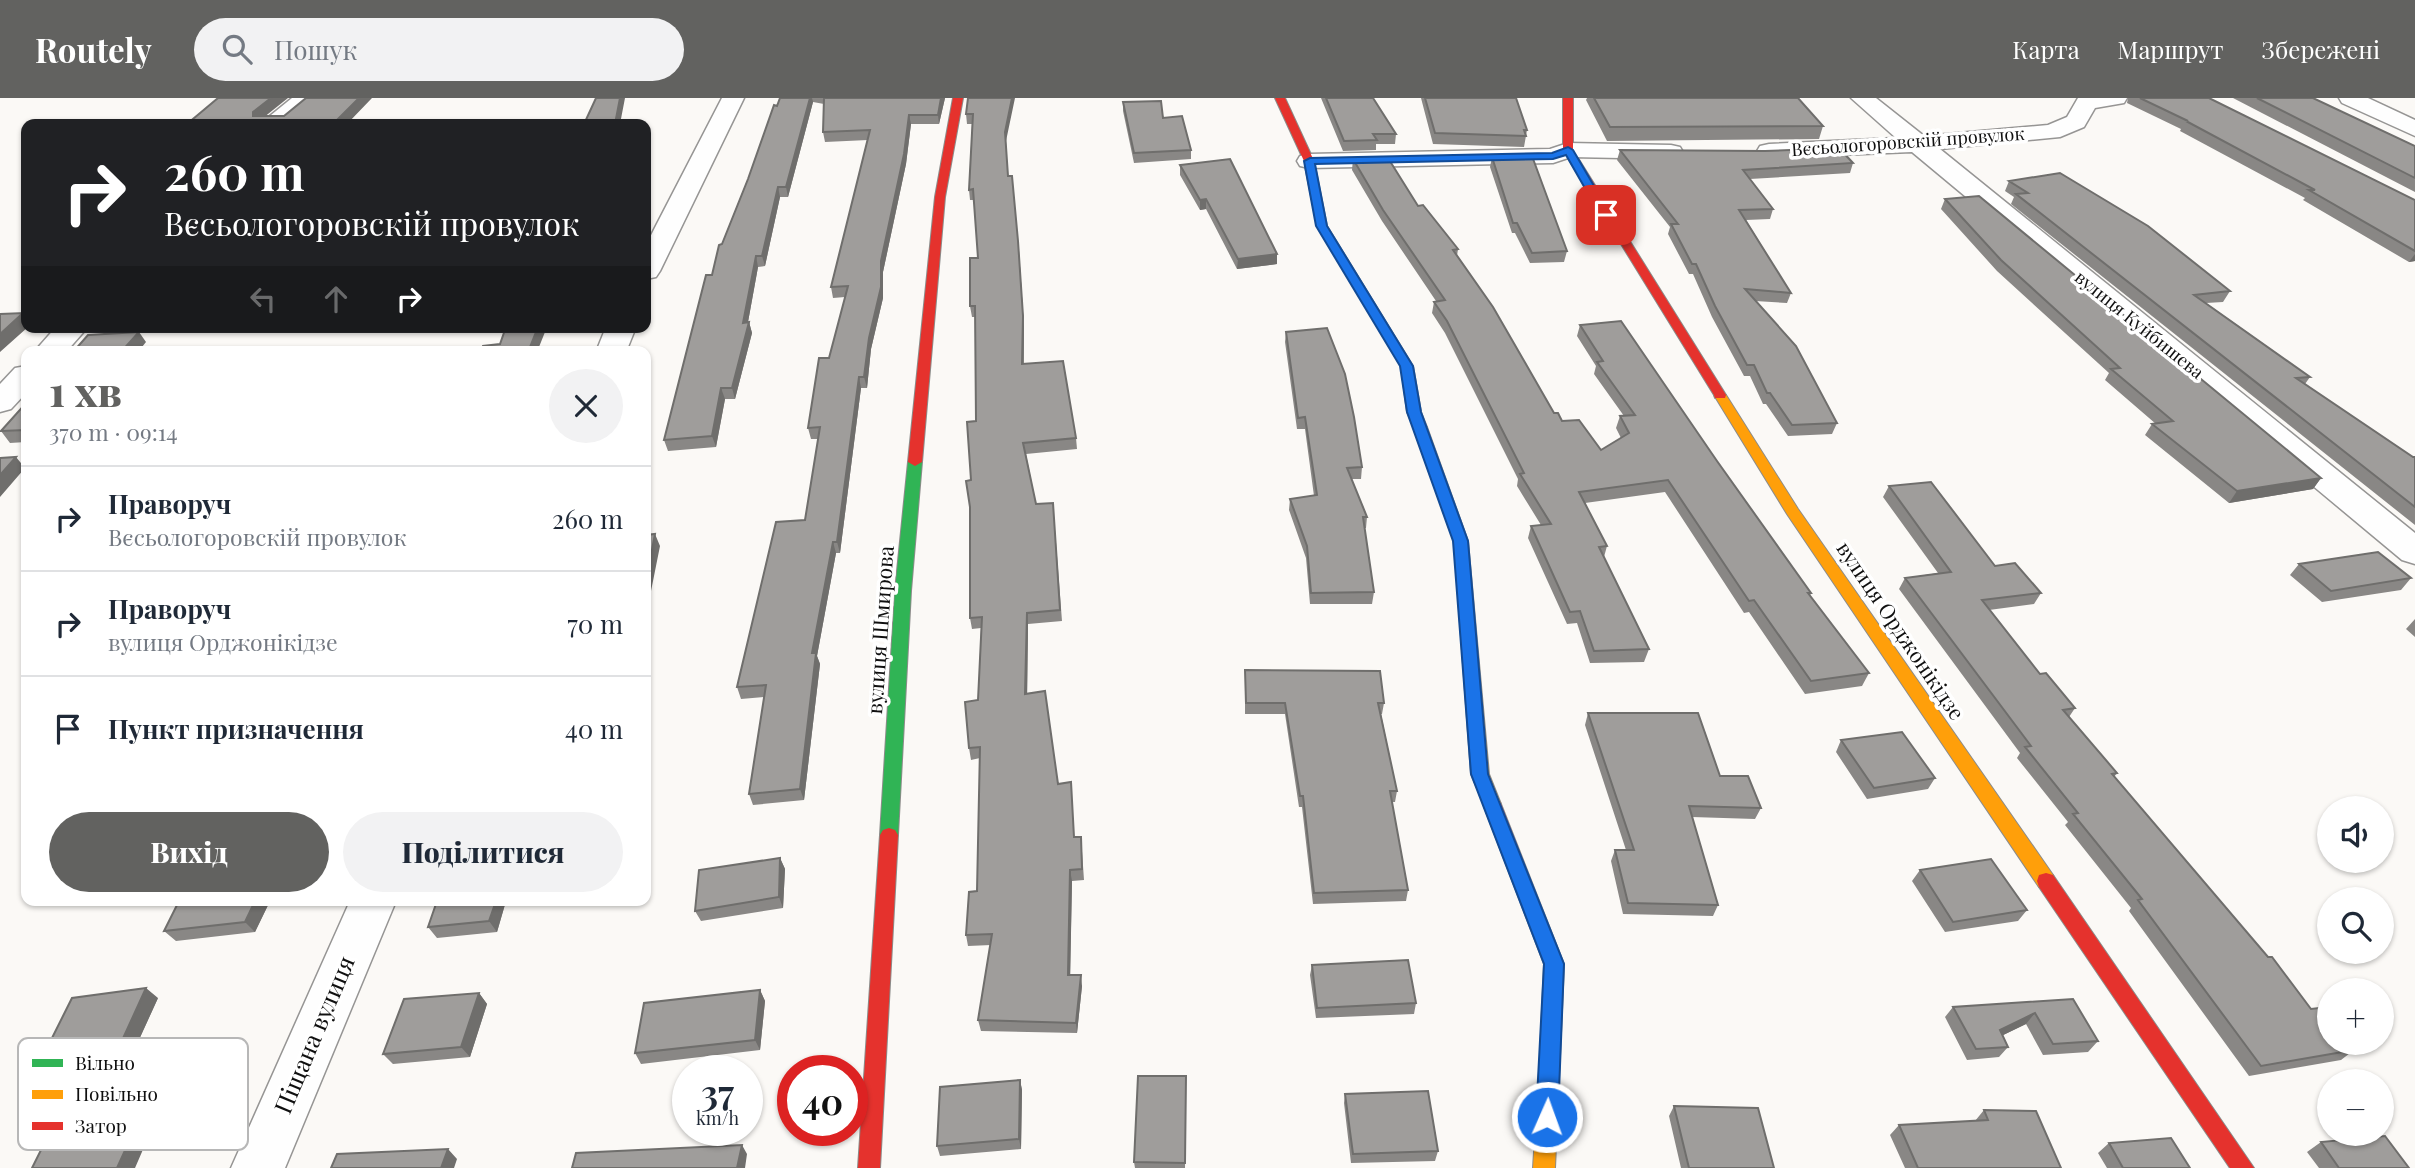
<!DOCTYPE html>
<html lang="uk">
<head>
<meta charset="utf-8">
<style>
	body { margin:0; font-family:"Playfair Display",serif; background:#f2f2f3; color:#1f2937; height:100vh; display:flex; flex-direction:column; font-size:26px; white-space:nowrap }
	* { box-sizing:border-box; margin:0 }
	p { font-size:23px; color:#747a83 }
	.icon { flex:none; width:38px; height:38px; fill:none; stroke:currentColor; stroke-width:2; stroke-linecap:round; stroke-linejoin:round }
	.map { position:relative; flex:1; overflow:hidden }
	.drawer { position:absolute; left:21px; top:248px; width:630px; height:560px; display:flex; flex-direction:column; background:#fff; border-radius:14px; box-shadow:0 2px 5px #0004 }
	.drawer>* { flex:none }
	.banner { position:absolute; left:21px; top:21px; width:630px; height:214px; border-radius:14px; box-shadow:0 2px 5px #0004; background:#202124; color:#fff; overflow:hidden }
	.controls { position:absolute; left:2317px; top:698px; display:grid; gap:14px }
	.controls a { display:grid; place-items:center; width:77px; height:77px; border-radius:50%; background:#fff; box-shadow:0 2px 5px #0004; font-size:35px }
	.speed { position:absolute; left:672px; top:957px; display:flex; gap:14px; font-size:35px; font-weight:700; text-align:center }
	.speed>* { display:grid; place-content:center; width:91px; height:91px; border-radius:50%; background:#fff; box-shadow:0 2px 5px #0004; line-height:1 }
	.speed small { font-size:18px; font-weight:400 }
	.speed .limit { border:10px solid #d22; background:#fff; color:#111 }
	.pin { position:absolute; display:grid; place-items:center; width:60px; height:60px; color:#fff; margin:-30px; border-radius:14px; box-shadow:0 4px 10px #0006 }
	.me { position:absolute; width:77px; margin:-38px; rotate:2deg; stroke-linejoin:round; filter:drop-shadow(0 0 5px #0008) }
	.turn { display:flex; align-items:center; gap:24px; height:147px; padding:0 28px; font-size:32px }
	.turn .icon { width:91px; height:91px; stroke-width:2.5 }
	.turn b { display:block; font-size:49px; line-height:60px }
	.lanes { display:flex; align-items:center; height:66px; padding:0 28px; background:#0003; justify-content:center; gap:35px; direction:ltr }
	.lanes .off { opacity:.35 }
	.round { display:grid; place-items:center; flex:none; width:74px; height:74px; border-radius:37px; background:#f2f2f3 }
	.summary { display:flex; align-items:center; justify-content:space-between; height:119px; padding:0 28px }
	h1 { font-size:42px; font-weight:800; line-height:52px; color:#626260 }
	.action { display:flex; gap:14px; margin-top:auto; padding:14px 28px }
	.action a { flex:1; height:80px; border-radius:42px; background:#626260; color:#fff; font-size:28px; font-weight:800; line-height:80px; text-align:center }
	.action a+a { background:#f2f2f3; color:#1f2937 }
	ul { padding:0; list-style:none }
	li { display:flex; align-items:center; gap:21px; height:105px; padding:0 28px; border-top:2px solid #e0e1e3 }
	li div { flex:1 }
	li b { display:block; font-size:26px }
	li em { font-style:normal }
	header { display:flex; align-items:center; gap:42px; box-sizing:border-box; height:98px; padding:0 35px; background:#626260; color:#fff }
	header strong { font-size:33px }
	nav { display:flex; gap:38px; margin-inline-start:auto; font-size:24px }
	.search { width:490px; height:63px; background:#f2f2f3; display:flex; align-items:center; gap:18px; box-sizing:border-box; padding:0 24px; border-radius:38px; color:#747a83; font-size:26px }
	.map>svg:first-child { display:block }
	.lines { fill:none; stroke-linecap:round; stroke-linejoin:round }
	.street-casing { stroke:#969594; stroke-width:3 }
	.fast-casing { stroke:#8c8c8a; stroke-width:2 }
	.slow-casing { stroke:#8c8c8a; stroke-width:2 }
	.jam-casing { stroke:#8c8c8a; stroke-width:2 }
	.street { fill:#fefefe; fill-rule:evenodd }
	.fast { fill:#30b455; fill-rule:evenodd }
	.slow { fill:#ff9f0a; fill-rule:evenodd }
	.jam { fill:#e5322d; fill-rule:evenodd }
	.wall { fill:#898785 }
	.shaded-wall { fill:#6f6e6c }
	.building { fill:#9f9d9b; stroke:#6f6e6c; stroke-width:2 }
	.route { fill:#1a73e8; stroke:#114b97; stroke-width:2 }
	.labels { text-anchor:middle; stroke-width:7; stroke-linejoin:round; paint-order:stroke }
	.far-street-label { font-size:18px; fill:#101010; stroke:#fff }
	.street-label { font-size:21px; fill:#101010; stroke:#fff }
	.near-street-label { font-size:24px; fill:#101010; stroke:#fff }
	.key { fill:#fff; stroke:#b7b7b7; stroke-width:2 }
	.key-label { font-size:19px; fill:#101010 }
</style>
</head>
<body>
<header>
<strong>Routely</strong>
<div class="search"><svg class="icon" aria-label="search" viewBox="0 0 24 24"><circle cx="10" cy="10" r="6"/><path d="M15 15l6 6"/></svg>Пошук</div>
<nav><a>Карта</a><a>Маршрут</a><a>Збережені</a></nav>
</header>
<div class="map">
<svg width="2415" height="1070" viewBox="0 0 2415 1070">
	<rect width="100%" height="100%" fill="#fbf9f6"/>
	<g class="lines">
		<g class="street-casing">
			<path id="street" d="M292,0H318L287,26H260Z
				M722,0H744L660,173L656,179L646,181V147Z
				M1851,0H1876L1924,38L2048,27L2067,19L2078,0H2127L2124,5L2095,10L2084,29L2060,39L1940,51L2415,435V466L2402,462L1912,54L1769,60L1760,58L1757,53L1760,48L1769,46L1896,40Z
				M2339,0H2368L2415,22V38L2342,5Z
				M1568,45L1671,47L1680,49L1683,54L1680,59L1671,61L1571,59L1553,65L1309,70L1300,68L1297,63L1300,58L1309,56L1550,51Z
				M56,229H88L66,254H34Z
				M606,229H636L626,254H596Z
				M26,268V295L11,311L0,314V286L15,270Z
				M350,803H396L285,1070H231Z"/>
		</g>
		<g class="fast-casing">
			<path id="fast" d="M915,360L922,364L911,493L898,737L895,742L889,744L883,742L880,737L895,493L908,364Z"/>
		</g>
		<g class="slow-casing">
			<path id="slow" d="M1720,293L1726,297L1798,411L2053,777L2055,783L2053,789L2046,791L2039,789L1787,416L1714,297Z
				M1420,325L1427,329L1468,443L1489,676L1501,706L1498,711L1492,713L1486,711L1471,676L1454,443L1413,329Z
				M1550,948L1557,951L1560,958L1555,1070H1533L1540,958L1543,951Z"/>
		</g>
		<g class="jam-casing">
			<path id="jam" d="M953,0H963L945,99L922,364L915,368L908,364L935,99Z
				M1275,0H1285L1314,63L1327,128L1413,268L1421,314L1427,329L1425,332H1415L1407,314L1401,268L1317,128L1304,63Z
				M1563,0H1573V52L1726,297L1725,300H1715L1714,297L1563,52Z
				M1492,699L1498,701L1501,706L1564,866L1560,958L1557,965L1550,968L1543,965L1540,958L1544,866L1483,706L1486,701Z
				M889,730L895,732L898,737L880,1070H858L880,737L883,732Z
				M2046,775L2053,777L2254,1070H2230L2039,789L2037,783L2039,777Z"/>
		</g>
		<use href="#street" class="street"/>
		<use href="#fast" class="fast"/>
		<use href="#slow" class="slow"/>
		<use href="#jam" class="jam"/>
	</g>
	<path class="wall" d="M780,0H945L939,26H911L906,66L883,174V200L871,251L867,290H861L840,455H836L817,558L820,566L804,702L753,707L749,696L764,599L741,601L737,589L805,422L819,341H811L808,330L829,260L845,199L833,200L831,189L868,42L825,44L823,34L824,6L813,4L788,99H780L765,168L758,169L748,224H749L752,235L735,301H725L716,349L668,353L664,342L712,177L722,146Z
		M968,0L1006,43L1008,78L1019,153L1024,229V266L1076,340L1077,351L1026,356L1036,406L1053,405L1062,523L1028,526L1027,596L1058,686L1071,684L1074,739H1081L1084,782L1072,783L1070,877L1082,888L1077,935L981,933L978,922L991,847L968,848L966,837L977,793L980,660L971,662L969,650L978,602L981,530L972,531L970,520L971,382L976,323L975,219H972L970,208L978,160L974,102H970L969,92L972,26H967L966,16Z
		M1321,0H1373L1396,36L1395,46H1376V52L1343,53Z
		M1421,0H1516L1527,32L1524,49L1433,46Z
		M1587,0H1798L1823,28L1819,41L1607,43L1586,2Z
		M2128,0H2209L2415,102V163L2409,164L2303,102L2305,100L2180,33L2181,31L2127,5Z
		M2233,0H2313L2415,48V94Z
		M1123,4L1163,20L1191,52V61L1134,65L1123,13Z
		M1620,52L1853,65L1850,75L1750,81L1773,111L1770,121L1746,122L1791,195L1787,205L1755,203L1837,325L1832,336L1788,338L1766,306H1763L1750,278H1744L1712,219L1693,176H1689L1668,136L1670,129L1617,62Z
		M1492,59L1567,153L1564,164L1530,165L1515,135H1512L1490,69Z
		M1353,61L1418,108L1458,151L1457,158L1554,315L1562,323L1601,352L1621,340L1616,330L1620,318H1624L1594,276L1596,268L1577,238L1580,227L1717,363L1811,495L1810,498L1869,575L1862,588L1805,596L1749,514L1744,515L1665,394L1585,405L1607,448L1604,459L1649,551L1644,564L1590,565L1577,525L1567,526L1528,440L1531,428L1541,427L1517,388L1518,381L1445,235L1432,215L1434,204L1436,203L1382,123L1352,72Z
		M1180,67L1277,156V166L1237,171L1206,111L1200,112L1180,77Z
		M2009,83L2230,193L2223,204L2206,205L2310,279L2305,286L2413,359H2415V427L2011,106L2014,99L2005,93Z
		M1945,101L2321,380L2313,391L2229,405L2145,337L2152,326H2156L2105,282L2109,275L1997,173L1941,111Z
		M1286,234L1362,369L1361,381H1351L1367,419L1366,430H1364L1374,494L1372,506H1310L1306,460L1289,412L1290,401L1314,398L1305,331H1297L1285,244Z
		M26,305V344L10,345L1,333Z
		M1889,388L1995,468L2041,495L2034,506L1989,512L2040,576L2075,610L2069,619L2117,675L2114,679L2311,911L2354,952L2341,962L2249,978L2129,813L2131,810L2065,727L2068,724L2017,660L2020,655L1899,491L1905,480L1938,475L1883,399Z
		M2299,466L2411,480L2401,492L2322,504L2290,477Z
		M2415,521V539L2406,531Z
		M1245,572L1384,605L1382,616H1381L1397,693L1395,704H1392L1408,792L1406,803L1313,806L1302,709H1299L1285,616H1245Z
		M1588,615L1720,678L1761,710L1755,721L1692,719L1718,807L1713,818L1623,816L1611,763L1615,752H1626L1585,627Z
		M1841,642L1935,680L1928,691L1867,701L1836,654Z
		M780,760L785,771L783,810L701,823L695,813Z
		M1920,772L2027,812L2018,823L1945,834L1912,783Z
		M179,803H270L255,834L176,843L164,833Z
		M506,803L497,834L437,840L428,829Z
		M1312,867L1416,905L1414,916L1316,920L1310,877Z
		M760,892L765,903L760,952L641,966L635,955Z
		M479,895L487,906L470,959L393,966L383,956Z
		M158,900L132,957L57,968L43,958Z
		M2073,901L2098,943L2088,954L2043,957L2026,926L2003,937L2008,949L1999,959L1967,962L1945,919L1953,909Z
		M1020,982L1022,992L1021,1051L940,1058L937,1048Z
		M1186,988L1185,1070H1135L1134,1064Z
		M1345,996L1438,1053L1435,1063L1351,1065L1344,1005Z
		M1674,1008L1774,1070H1681L1669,1018Z
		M1984,1012L2061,1070H1905L1890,1037L1899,1027L1975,1023Z
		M2321,1044L2409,1070H2319L2307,1054Z
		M2109,1045L2190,1070H2107L2098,1055Z"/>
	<path class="shaded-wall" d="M271,0H288L258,24L253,18V14Z
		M359,0H372L347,26H333Z
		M620,0H625L620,26H615Z
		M810,0H812L813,4L788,99L786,89Z
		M941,0H945L939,26L938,17Z
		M1012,0H1015L1006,43L1005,34Z
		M909,17L911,26L906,66L883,174V200L871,251L867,290L864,279L869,240L881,163Z
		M778,89L780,99L765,168L762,158Z
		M1206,101V111L1200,112V102Z
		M1019,153L1024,229L1023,277L1022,266Z
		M1277,156V166L1237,171L1238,161Z
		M2415,156V163L2409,164Z
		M756,158L758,169L746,235L743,225Z
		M23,215L26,220V229H28L0,254V236Z
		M749,224L752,235L735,301L732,290Z
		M538,229H547L537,254H528Z
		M139,234L146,244L138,254H121Z
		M859,279L861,290L840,455L837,444Z
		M721,290L725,301L716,349L712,338Z
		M16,359L25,370L0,399V377Z
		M2321,380L2313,391L2229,405L2237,393Z
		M655,436L660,448L646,518V483Z
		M833,444L836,455L817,558L820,566L804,702L800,691L812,555Z
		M1027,515L1028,526L1027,607L1025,596Z
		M780,760L785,771L783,810L779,799Z
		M1070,772L1072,783L1070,888L1068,877Z
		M255,803H270L255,834L245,824Z
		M496,803H506L497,834L489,823Z
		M1081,877L1082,888L1077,935L1076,925Z
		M146,890L158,900L132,957L120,947Z
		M760,892L765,903L760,952L755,942Z
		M479,895L487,906L470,959L461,949Z
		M2035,915L2026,926L1991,943L2000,932Z
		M1020,982L1022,992L1021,1051L1019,1041Z
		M138,1024L151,1033L135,1070H117Z
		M742,1047L747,1056L745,1070H737Z
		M448,1051L457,1061L454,1070H441Z"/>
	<path class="building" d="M218,0H271L253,14V18H284L306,0H359L333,26H187Z
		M596,0H620L615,26H584Z
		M780,0H810L786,89H778L762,158H756L743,225L749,224L732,290H721L712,338L664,342L706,177H712L719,147L722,146L748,81L774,7L777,8Z
		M824,0H941L938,17H909L904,56L881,163V189L869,240L864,279H859L837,444H833L812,555H816L800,691L749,696L766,587L737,589L776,424L805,422L820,329L808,330L819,260H829L848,188L831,189L870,32L823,34Z
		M968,0H1012L1005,34L1008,78H1012L1018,143L1023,218L1022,266L1063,263L1076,340L1023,345L1036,406L1053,405L1060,512L1027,515L1025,596L1045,593L1058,686L1071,684L1074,739H1081L1082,771L1070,772L1068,877H1081L1076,925L978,922L992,836L966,837L969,794L977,793L980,649L969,650L965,604L978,602L982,519L970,520V409L966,383L971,382L967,324L976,323L975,208H970V160H978L973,91L969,92L973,16H966Z
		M1326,0H1373L1396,36H1373L1377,42L1344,43Z
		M1425,0H1516L1527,32H1524L1526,38L1435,35Z
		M1594,0H1798L1823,28L1610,29Z
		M2140,0H2209L2415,102V153L2309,92H2315L2186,23H2188Z
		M2257,0H2313L2415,48V80Z
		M1161,3L1163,20L1182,18L1191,52L1134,55L1123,4Z
		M1839,50L1853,65L1743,72L1773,111L1739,112L1791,195L1745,191L1796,248L1837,325L1792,327L1770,295H1767L1754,267H1747L1715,208L1696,166H1692L1671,126H1678L1620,52L1765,53Z
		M1532,58L1567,153L1532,155L1517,125H1513L1492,59Z
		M1388,60L1418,108L1423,107L1458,151L1453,152L1493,209L1554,315H1558L1562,323L1579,322L1601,352L1629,335L1620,318L1635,317L1597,264L1603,263L1580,227L1621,223L1717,363L1811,495H1808L1869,575L1811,583L1754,502L1749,503L1668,382L1579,394L1607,448L1599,449L1649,551L1594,553L1580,513L1570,514L1531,428L1551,426L1520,376L1524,375L1447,223L1434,204L1445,202L1383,112L1353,61Z
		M1230,61L1277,156L1238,161L1206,101L1200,102L1180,67Z
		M2060,75L2148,128L2230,193L2194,197L2310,279L2296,280L2413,359H2415V409L2016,96L2028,95L2009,83Z
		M1979,98L2321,380L2237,393L2152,326L2173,323L2111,271L2120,270L2001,162L1945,101Z
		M23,215L0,236V216Z
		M506,229H538L528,254H481L483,248L500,246Z
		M1327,230L1345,276L1354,319L1362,369L1347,370L1367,419H1363L1374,494L1311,495L1307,448L1290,401L1317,397L1305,319L1298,320L1286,234Z
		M139,234L121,254H73L88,237Z
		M26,305V332L1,333Z
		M16,359L0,377V360Z
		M1931,384L1995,468L2015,465L2041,495L1982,502L2040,576L2046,575L2075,610L2063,612L2117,675L2112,676L2268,859H2272L2311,911L2319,910L2329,922V945H2348L2354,952L2261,968L2138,802L2142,801L2073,716L2078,715L2025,649L2031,648L1905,480L1951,474L1889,388Z
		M655,436L646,483V437Z
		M2378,454L2411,480L2331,493L2299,466Z
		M1245,572L1380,573L1384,605H1378L1397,693H1390L1408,792L1314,795L1303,698H1300L1285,605H1246Z
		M1588,615H1698L1720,678H1748L1761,710L1689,708L1718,807L1628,805L1615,752H1634Z
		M1902,634L1935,680L1874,690L1841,642Z
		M780,760L779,799L695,813L699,772Z
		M1991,761L2027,812L1953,824L1920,772Z
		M179,803H255L245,824L164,833Z
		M437,803H496L489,823L428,829Z
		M1408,862L1416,905L1317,910L1312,867Z
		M146,890L120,947L43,958L72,900Z
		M760,892L755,942L635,955L644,905Z
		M479,895L461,949L383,956L404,901Z
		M2073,901L2098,943L2053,946L2035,915L2000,932L2008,949L1976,951L1953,909Z
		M1138,978H1186L1185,1065L1134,1064Z
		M1020,982L1019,1041L937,1048L940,989Z
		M1428,993L1438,1053L1353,1056L1345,996Z
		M1674,1008L1758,1010L1774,1070H1689Z
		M1984,1012L2036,1013L2061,1070H1918L1899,1027L1988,1022Z
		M138,1024L117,1070H32L50,1034Z
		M2385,1038L2409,1070H2339L2321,1044Z
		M2171,1040L2190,1070H2123L2109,1045Z
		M742,1047L737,1070H572L576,1055Z
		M448,1051L441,1070H331L337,1056Z"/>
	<path class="route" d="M1568,49L1573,52L1611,117L1609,120H1602L1566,57L1553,61L1315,66L1327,128L1413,268L1421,314L1468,443L1488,676L1564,866L1558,1019L1554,1026L1547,1030L1539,1026L1536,1019L1544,866L1471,676L1453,443L1407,314L1400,268L1316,128L1304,63L1310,60L1552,55Z"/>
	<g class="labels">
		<g class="far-street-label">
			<text transform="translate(1908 44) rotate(-4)" y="6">Вєсьологоровскій провулок</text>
			<text transform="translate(2139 227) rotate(39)" y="6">вулиця Куйбишева</text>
		</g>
		<g class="street-label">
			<text transform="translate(881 532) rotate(-86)" y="7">вулиця Шмирова</text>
			<text transform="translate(1900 533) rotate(56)" y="7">вулиця Орджонікідзе</text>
		</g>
		<g class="near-street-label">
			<text transform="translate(315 937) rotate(-67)" y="8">Піщана вулиця</text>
		</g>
	</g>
	<rect x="18" y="940" width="230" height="112" rx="10" class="key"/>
	<rect x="32" y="961" width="31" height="8" fill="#30b455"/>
	<rect x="32" y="992" width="31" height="9" fill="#ff9f0a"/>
	<rect x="32" y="1024" width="31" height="8" fill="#e5322d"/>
	<g class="key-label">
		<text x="75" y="972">Вільно</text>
		<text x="75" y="1003">Повільно</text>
		<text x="75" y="1035">Затор</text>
	</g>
</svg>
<div class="controls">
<a><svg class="icon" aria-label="sound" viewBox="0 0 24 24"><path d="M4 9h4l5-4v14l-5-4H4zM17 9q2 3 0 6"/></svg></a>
<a><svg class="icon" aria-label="search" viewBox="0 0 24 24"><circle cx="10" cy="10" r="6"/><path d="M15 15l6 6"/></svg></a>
<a>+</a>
<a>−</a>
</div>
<div class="speed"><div>37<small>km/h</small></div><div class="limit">40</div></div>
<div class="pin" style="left:1606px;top:117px;background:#d93025"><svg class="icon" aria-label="arrive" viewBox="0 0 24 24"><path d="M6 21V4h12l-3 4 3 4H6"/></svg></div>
<svg class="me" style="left:1547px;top:1019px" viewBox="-20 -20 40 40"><circle r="17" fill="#1a73e8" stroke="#fff" stroke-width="3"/><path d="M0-11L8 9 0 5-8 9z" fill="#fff"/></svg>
<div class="banner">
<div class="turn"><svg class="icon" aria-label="right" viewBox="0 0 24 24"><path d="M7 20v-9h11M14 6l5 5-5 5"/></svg><div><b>260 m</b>Вєсьологоровскій провулок</div></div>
<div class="lanes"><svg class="icon off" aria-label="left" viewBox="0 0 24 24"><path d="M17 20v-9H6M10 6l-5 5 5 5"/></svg><svg class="icon off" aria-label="ahead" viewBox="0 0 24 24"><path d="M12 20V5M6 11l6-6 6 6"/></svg><svg class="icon" aria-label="right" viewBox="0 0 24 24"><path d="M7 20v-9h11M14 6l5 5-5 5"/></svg></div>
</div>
<section class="drawer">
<div class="summary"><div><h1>1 хв</h1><p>370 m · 09:14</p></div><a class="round"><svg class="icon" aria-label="close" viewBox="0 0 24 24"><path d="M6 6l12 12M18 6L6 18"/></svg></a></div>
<ul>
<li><svg class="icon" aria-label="right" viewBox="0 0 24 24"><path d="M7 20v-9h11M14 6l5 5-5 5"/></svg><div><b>Праворуч</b><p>Вєсьологоровскій провулок</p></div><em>260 m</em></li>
<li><svg class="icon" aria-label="right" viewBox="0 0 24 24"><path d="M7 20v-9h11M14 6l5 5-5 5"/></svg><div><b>Праворуч</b><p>вулиця Орджонікідзе</p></div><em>70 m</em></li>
<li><svg class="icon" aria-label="arrive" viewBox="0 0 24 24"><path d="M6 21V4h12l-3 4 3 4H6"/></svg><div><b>Пункт призначення</b></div><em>40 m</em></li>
</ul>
<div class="action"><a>Вихід</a><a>Поділитися</a></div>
</section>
</div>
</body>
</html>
